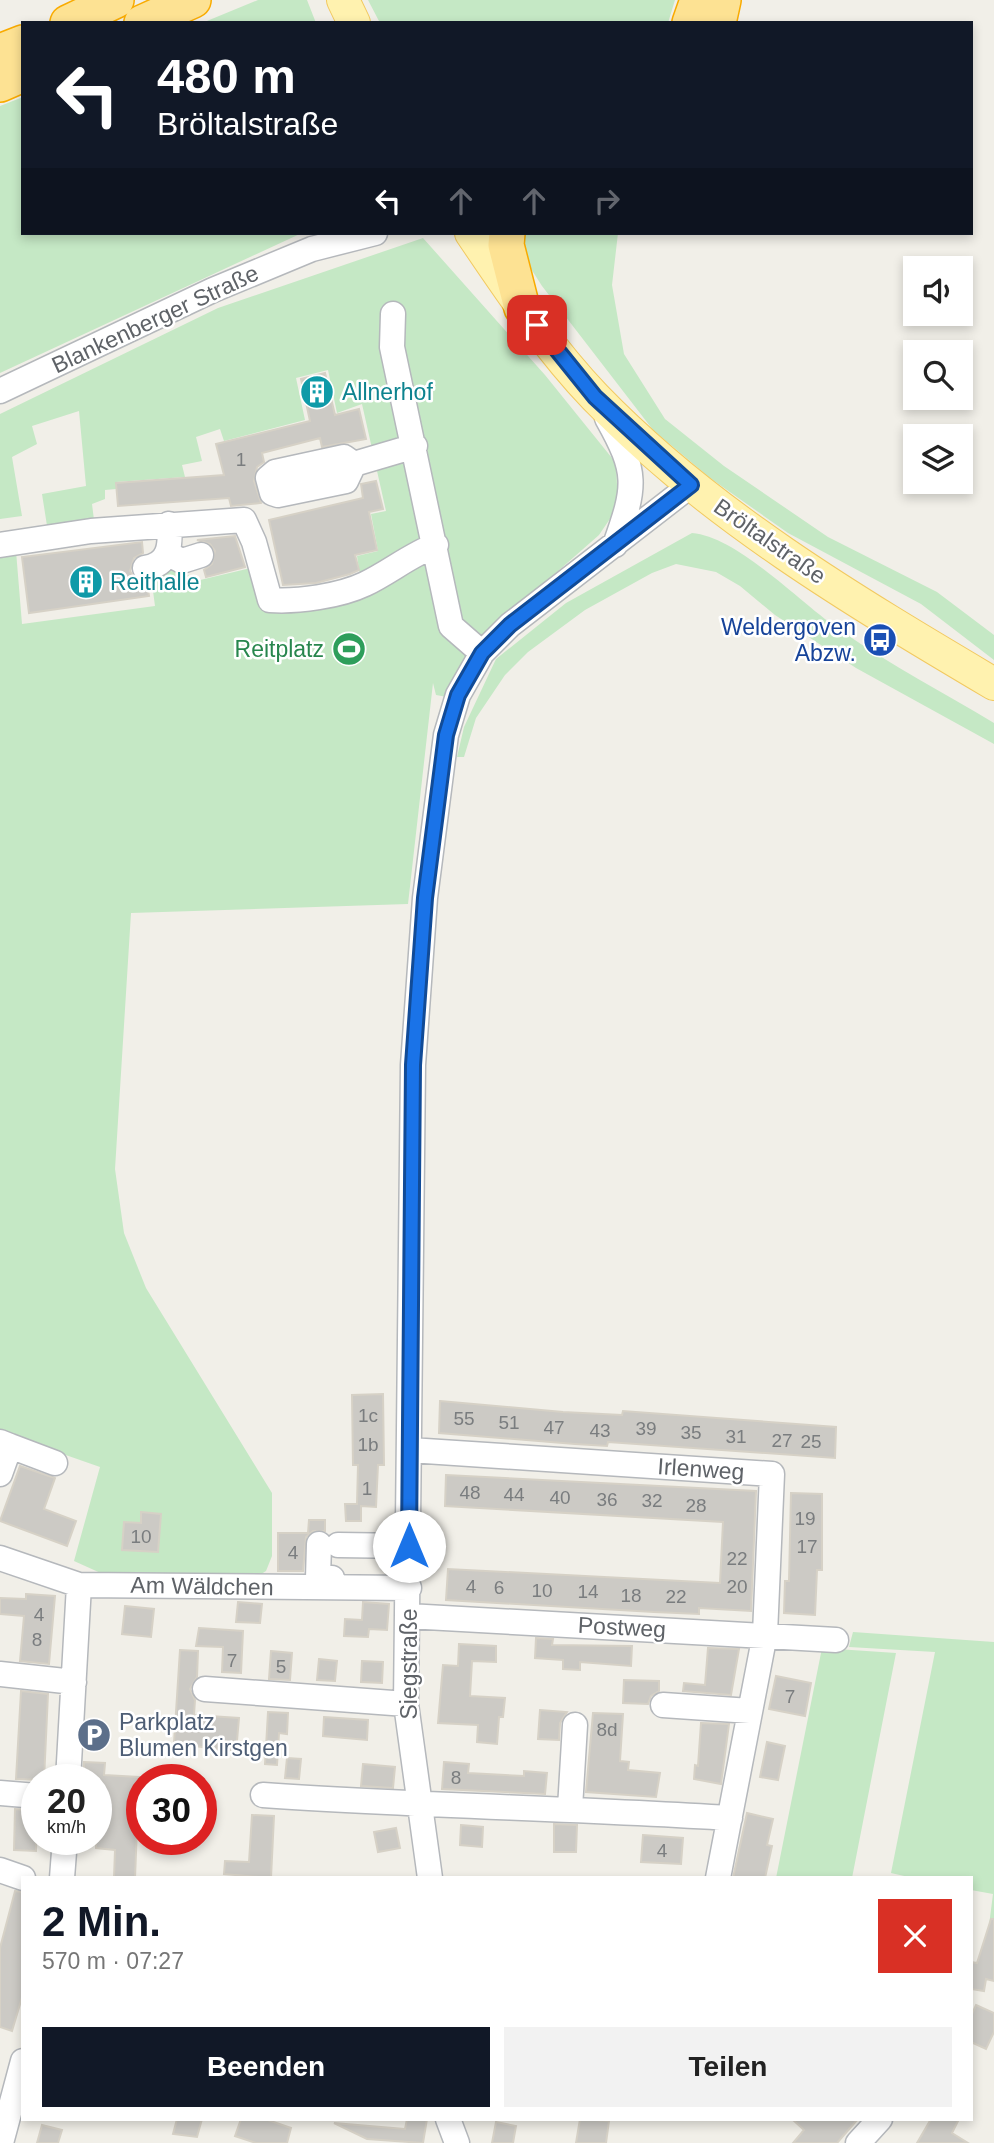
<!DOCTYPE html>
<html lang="de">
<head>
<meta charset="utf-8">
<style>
	body { margin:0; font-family:Arial,sans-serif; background:#f2f2f2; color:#222; height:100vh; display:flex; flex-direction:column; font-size:26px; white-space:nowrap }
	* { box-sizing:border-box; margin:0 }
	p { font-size:23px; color:#767676 }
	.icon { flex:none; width:38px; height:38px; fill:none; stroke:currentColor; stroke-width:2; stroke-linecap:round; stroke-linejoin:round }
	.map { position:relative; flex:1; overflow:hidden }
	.side { position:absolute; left:21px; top:1876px; width:952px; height:245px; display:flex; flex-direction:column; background:#fff; border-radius:0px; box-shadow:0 4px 10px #0003 }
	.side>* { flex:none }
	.banner { position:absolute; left:21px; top:21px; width:952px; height:214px; border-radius:0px; box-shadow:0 4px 10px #0003; background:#111827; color:#fff; overflow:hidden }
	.controls { position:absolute; left:903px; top:256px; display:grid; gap:14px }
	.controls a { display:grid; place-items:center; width:70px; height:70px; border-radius:0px; background:#fff; box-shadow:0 4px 10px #0003; font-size:35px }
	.speed { position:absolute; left:21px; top:1764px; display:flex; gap:14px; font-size:35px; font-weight:700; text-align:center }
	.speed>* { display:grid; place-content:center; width:91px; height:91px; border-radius:50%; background:#fff; box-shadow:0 4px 10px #0003; line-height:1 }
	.speed small { font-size:18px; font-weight:400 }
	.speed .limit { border:10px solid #d22; background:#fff; color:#111 }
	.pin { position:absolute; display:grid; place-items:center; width:60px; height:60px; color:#fff; margin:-30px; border-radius:14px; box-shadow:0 4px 10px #0006 }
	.me { position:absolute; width:77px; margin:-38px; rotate:0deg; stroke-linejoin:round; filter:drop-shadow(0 0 5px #0008) }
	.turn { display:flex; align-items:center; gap:24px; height:147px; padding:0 21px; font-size:32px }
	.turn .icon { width:91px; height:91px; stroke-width:2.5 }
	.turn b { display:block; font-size:49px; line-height:60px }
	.lanes { display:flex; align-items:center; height:66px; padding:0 21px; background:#0003; justify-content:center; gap:35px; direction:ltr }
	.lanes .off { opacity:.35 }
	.round { display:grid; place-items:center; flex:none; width:74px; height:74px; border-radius:0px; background:#f2f2f2 }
	.head { display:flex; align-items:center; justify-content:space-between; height:119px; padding:0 21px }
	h1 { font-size:42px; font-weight:700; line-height:52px; color:#111827 }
	.button { display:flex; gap:14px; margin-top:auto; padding:14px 21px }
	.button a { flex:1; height:80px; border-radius:0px; background:#111827; color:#fff; font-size:28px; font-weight:700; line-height:80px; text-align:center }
	.button a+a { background:#f2f2f2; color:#222 }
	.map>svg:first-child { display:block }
	.green { fill:#c5e8c5 }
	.building { fill:#cccac5; stroke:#d6d1c6; stroke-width:2 }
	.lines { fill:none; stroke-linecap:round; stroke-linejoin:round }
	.minor-casing { stroke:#b5b8bc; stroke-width:27 }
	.major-casing { stroke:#f2c960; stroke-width:34 }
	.highway-casing { stroke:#f9ab00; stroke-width:38 }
	.minor { stroke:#fff; stroke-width:24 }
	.major { stroke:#fff2af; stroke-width:32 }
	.highway { stroke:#fde293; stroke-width:35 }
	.route-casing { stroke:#114b97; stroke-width:18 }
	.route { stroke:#1a73e8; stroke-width:12 }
	.labels { text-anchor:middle; stroke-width:5; stroke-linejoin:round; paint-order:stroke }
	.number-label { font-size:19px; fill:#7a7d7f }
	.street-label { font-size:23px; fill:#5f6368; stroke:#fff }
	.culture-label { font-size:23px; fill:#0d838f; stroke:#fff; text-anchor:start }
	.transit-label { font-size:23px; fill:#164399; stroke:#fff; text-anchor:end }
	.leisure-label { font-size:23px; fill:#27864d; stroke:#fff; text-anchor:end }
	.service-label { font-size:23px; fill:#4e5e75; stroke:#fff; text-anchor:start }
</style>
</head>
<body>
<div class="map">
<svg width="994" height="2143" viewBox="0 0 994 2143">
	<rect width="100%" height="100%" fill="#f1efe8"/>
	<path class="green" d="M258,0H307L316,23H202Z
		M368,0H675L668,23H380Z
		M23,97V233H302L0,373V106Z
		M517,233H618L612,285L624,354L665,419L724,466L828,537L937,592L994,635V660L921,604L788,533L710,478L653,430L542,286L519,250Z
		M423,238L545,375L616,463L618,507L599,535L482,638L447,697L436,695L433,683L408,904L131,913L115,1169L124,1233L146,1288L272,1493V1556L266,1571L258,1576L105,1575L74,1561L100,1467L0,1432V553L16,551L22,624L155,606L151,576L169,561L196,581L263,565L271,596L360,576L357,556L378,551L371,514L386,511L362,404L337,413L328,370L296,378L305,420L224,441L220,429L196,437L202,461L182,465L185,477L116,482V489L105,490V499L92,504L95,528L48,532L42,494L86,486L79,411L32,426L37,444L12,457L22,516L0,519V414L218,308Z
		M692,533C739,537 802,605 843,632C891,665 944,693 994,723V744L856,668L775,615L740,586L716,572L676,564L652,573L585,610L528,652L505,675L476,718L464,757H457L464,727L496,659L566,603Z
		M853,1632L994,1642V1935L988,1933L993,1894L971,1890V1878H913L891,1873L935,1652L849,1647Z
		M822,1648L896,1653L852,1878H776Z"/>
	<path class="building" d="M325,373L335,415L359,409L366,439L322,447L320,438L262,453L264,462L257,467L254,481L261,503L231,506L229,498L118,506L116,483L224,475L216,444L310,421L301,379Z
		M376,481L383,509L369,512L377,550L355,555L359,570L350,574L316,583L283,585L269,520L363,498L361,484Z
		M235,536L245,567L206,577L204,570L212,564L215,551L210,544L197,540Z
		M142,542L143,553L134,558L130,571L135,579L147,583L149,596L29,613L22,557Z
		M383,1394L384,1465H378L376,1507L361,1506V1521H346L345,1504H357L358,1465H353L352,1395Z
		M440,1401L563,1412L622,1415L623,1411L836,1427L835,1458L608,1442L607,1446L575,1444L439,1433Z
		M20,1466L55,1478L44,1509L76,1521L67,1546L0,1521Z
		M446,1475L756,1491L751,1611L699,1608V1614L654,1612L446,1600L448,1569L720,1583L723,1522L445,1506Z
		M791,1493L822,1494V1570H817L815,1615L784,1613L785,1581H789Z
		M141,1512L161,1514L158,1552L122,1550L124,1522L141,1523Z
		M309,1520H325V1531H313L306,1537L303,1571H278V1533H308Z
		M26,1594L55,1596L49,1664L20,1661L24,1616L0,1614V1598L26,1599Z
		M238,1602L262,1604L260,1623L236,1622Z
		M363,1602L389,1604L387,1630L369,1629L368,1637L344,1636L345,1619L362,1620Z
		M125,1606L154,1609L151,1637L122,1634Z
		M199,1628L243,1631L241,1673L222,1672L223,1647L196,1646Z
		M536,1638L553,1639L552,1645L632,1646L631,1666L580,1662V1670L563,1669V1660L535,1658Z
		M459,1644L496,1646V1662L472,1661L470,1696L505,1698L503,1717H499L497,1744L477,1742L478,1725L438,1723L443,1665L458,1666Z
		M708,1648L739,1649L731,1695L683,1691L684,1683L705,1685Z
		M180,1650L198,1651L197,1677L190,1689L195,1700L194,1715L239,1718L236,1752L174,1743Z
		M271,1651L292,1653L290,1680L269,1679Z
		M319,1659L337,1661L335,1681L317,1680Z
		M362,1661L383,1662L382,1683L361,1682Z
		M776,1676L811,1683L805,1716L769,1709Z
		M624,1680L659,1681V1691L651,1696L648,1704L623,1703Z
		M21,1691L48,1694L44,1780L16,1779Z
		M540,1710L567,1712L560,1723L559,1740L538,1739Z
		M268,1712L288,1713L287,1734L279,1733L277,1765L265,1764Z
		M593,1713L623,1714L620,1761L629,1762L628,1770L660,1773L656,1797L586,1792Z
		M324,1717L368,1720L367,1740L323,1736Z
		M701,1723L729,1724L721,1784L694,1779L695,1765L698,1766Z
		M767,1742L785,1746L778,1780L760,1777Z
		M287,1758L301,1759L299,1779L285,1778Z
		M84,1762L105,1763L104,1775L139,1777L135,1878H114L115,1850L96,1848V1780H83Z
		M444,1762L469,1764L468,1773L524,1776V1771L547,1773L545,1794L442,1789Z
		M363,1764L395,1767L393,1788L361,1786Z
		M15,1809L37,1811L36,1851L14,1850Z
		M747,1813L773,1819L767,1845L772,1846L765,1878H733Z
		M252,1815L274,1816L271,1878L224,1874L225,1861L249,1862Z
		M554,1824L577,1825L576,1852H554Z
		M461,1825L483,1827L482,1847L460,1845Z
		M396,1828L400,1848L378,1852L374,1832Z
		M643,1835L683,1838L681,1864L641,1862Z
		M15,1891L23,1892V1994L12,2031L0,2027V1948Z
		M991,1919H994V1981L986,1979L984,1991L971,1989V1962L977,1963Z
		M976,2005L994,2013V2032L986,2049L971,2042V2016Z
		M177,2119H202L197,2137L173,2134Z
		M241,2119H265L291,2128L287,2143H256L235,2136Z
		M407,2119H427L423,2143L367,2139L334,2123L405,2129Z
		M580,2119L609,2121L606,2143H576Z
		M792,2119H858L837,2143H793L804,2130Z
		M931,2119H959L952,2133L968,2143H917Z
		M496,2122L516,2126L513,2143H492Z
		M42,2125L62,2130L58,2143H37Z"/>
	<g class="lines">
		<g class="minor-casing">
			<path id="minor" d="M393,314L392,347L451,626L482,653
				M0,391L213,290L312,249L375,233
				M607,418C638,473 636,486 615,545
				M354,464L344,457L275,472L268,478L272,493L278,495L346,481L354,464L415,446
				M0,545L91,531L244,520L254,542L270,600C297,602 340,596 365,584C390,572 410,555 436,545
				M168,554L182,561L201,555
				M145,568C170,565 171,544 169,524
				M0,1442L10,1446L0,1474
				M10,1446L55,1463
				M410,1450L772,1474L765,1634L718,1878
				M319,1544L318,1578H332L331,1587
				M338,1545L409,1546
				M0,1558L79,1585L409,1588
				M408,1616L836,1640
				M0,1674L74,1682
				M205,1689L406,1704
				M663,1705L750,1711
				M68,1780L79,1585
				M0,1793L37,1796
				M263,1795C419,1806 574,1808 730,1818
				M570,1808L575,1725
				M0,1870L23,1878
				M62,1878L65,1839
				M430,1878L406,1704L413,1065L425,898L446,735L458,695L482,653L510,625L691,485
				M448,2119L457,2143
				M1,2143L23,2061
				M858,2143L880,2119"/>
		</g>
		<g class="major-casing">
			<path id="major" d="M343,0L354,23
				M471,233C509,289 548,348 595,397C709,515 854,601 994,684"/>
		</g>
		<g class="highway-casing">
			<path id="highway" d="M68,23L116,0
				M142,23L193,0
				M690,23L698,0
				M718,23L723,0
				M0,52L23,43
				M0,84L23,74
				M507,233L506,245L522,308"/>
		</g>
		<use href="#minor" class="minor"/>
		<use href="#major" class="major"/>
		<use href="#highway" class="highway"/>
	</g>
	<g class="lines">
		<g class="route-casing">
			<path id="route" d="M409,1546L413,1065L425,898L446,735L458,695L482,653L510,625L691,485L595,397L537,325"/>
		</g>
		<use href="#route" class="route"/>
	</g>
	<defs>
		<g id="building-disc" transform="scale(1.75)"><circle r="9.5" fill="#0f9aa8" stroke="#fff"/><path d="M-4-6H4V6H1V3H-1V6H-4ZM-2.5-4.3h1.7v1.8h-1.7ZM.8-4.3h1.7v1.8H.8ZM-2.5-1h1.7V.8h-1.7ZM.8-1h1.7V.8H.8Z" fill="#fff"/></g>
		<g id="bus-disc" transform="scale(1.75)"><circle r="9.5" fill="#1a4fb4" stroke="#fff"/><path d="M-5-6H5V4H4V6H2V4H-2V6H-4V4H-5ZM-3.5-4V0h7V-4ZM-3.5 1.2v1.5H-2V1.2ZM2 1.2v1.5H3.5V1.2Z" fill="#fff"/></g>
		<g id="stadium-disc" transform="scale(1.75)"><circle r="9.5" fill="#2e9e5b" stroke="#fff"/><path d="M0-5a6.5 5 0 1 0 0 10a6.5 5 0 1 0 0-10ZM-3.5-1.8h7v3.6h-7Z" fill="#fff"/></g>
		<g id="parking-disc" transform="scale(1.75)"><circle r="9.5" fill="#5c6f8a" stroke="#fff"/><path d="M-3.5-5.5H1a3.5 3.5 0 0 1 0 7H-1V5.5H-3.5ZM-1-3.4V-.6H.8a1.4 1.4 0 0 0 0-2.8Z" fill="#fff"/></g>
	</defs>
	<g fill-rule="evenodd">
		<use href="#building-disc" x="317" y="392"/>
		<use href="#building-disc" x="86" y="582"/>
		<use href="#bus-disc" x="880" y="640"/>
		<use href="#stadium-disc" x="349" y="649"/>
		<use href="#parking-disc" x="94" y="1735"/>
	</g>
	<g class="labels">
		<g class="number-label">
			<text x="241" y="466">1</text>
			<text x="368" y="1422">1c</text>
			<text x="464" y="1425">55</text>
			<text x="509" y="1429">51</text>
			<text x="554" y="1434">47</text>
			<text x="646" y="1435">39</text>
			<text x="600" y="1437">43</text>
			<text x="691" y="1439">35</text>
			<text x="736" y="1443">31</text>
			<text x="782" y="1447">27</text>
			<text x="811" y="1448">25</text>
			<text x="368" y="1451">1b</text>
			<text x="367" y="1495">1</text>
			<text x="470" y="1499">48</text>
			<text x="514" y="1501">44</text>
			<text x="560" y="1504">40</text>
			<text x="607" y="1506">36</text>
			<text x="652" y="1507">32</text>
			<text x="696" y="1512">28</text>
			<text x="805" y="1525">19</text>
			<text x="141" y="1543">10</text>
			<text x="807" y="1553">17</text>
			<text x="293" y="1559">4</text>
			<text x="737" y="1565">22</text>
			<text x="471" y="1593">4</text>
			<text x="737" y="1593">20</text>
			<text x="499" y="1594">6</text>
			<text x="542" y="1597">10</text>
			<text x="588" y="1598">14</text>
			<text x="631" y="1602">18</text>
			<text x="676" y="1603">22</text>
			<text x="39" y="1621">4</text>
			<text x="37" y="1646">8</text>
			<text x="232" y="1667">7</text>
			<text x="281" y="1673">5</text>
			<text x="790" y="1703">7</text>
			<text x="607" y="1736">8d</text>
			<text x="456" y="1784">8</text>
			<text x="662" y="1857">4</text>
		</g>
		<g class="street-label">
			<text transform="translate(155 319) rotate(-25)" y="8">Blankenberger Straße</text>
			<text transform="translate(770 541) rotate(35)" y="8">Bröltalstraße</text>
			<text transform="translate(701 1469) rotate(4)" y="8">Irlenweg</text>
			<text transform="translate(202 1586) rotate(1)" y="8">Am Wäldchen</text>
			<text transform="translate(622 1627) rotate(3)" y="8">Postweg</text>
			<text transform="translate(409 1664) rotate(-90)" y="8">Siegstraße</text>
		</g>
		<g class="culture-label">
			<text x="342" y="400">Allnerhof</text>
			<text x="110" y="590">Reithalle</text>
		</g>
		<g class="transit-label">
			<text x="856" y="635">Weldergoven<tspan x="856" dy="26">Abzw.</tspan></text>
		</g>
		<g class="leisure-label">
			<text x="324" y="657">Reitplatz</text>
		</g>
		<g class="service-label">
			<text x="119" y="1730">Parkplatz<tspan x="119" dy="26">Blumen Kirstgen</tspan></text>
		</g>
	</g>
</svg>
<div class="controls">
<a><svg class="icon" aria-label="sound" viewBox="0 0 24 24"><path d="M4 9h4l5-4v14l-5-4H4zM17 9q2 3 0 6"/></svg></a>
<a><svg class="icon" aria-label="search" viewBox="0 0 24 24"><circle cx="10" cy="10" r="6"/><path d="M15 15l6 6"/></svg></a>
<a><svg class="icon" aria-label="layers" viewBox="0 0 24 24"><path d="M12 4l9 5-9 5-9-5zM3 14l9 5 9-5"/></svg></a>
</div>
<div class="speed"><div>20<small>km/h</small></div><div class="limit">30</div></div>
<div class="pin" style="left:537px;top:325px;background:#d93025"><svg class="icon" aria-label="arrive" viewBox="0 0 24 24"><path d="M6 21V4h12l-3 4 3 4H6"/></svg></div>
<svg class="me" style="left:409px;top:1546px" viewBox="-20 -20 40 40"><circle r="19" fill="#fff"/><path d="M0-13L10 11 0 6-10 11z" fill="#1a73e8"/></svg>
<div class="banner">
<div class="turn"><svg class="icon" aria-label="left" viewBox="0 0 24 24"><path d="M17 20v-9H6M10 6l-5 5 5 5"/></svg><div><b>480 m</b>Bröltalstraße</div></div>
<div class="lanes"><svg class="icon" aria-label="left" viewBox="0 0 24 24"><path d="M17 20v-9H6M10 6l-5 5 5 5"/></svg><svg class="icon off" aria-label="ahead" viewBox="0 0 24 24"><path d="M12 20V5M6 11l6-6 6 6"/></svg><svg class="icon off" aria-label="ahead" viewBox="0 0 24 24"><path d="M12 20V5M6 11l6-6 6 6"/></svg><svg class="icon off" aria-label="right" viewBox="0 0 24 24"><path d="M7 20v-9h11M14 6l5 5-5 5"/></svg></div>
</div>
<section class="side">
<div class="head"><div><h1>2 Min.</h1><p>570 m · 07:27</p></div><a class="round" style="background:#d93025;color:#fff"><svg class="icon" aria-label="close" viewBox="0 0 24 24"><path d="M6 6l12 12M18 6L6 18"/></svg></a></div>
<div class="button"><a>Beenden</a><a>Teilen</a></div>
</section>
</div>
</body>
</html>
